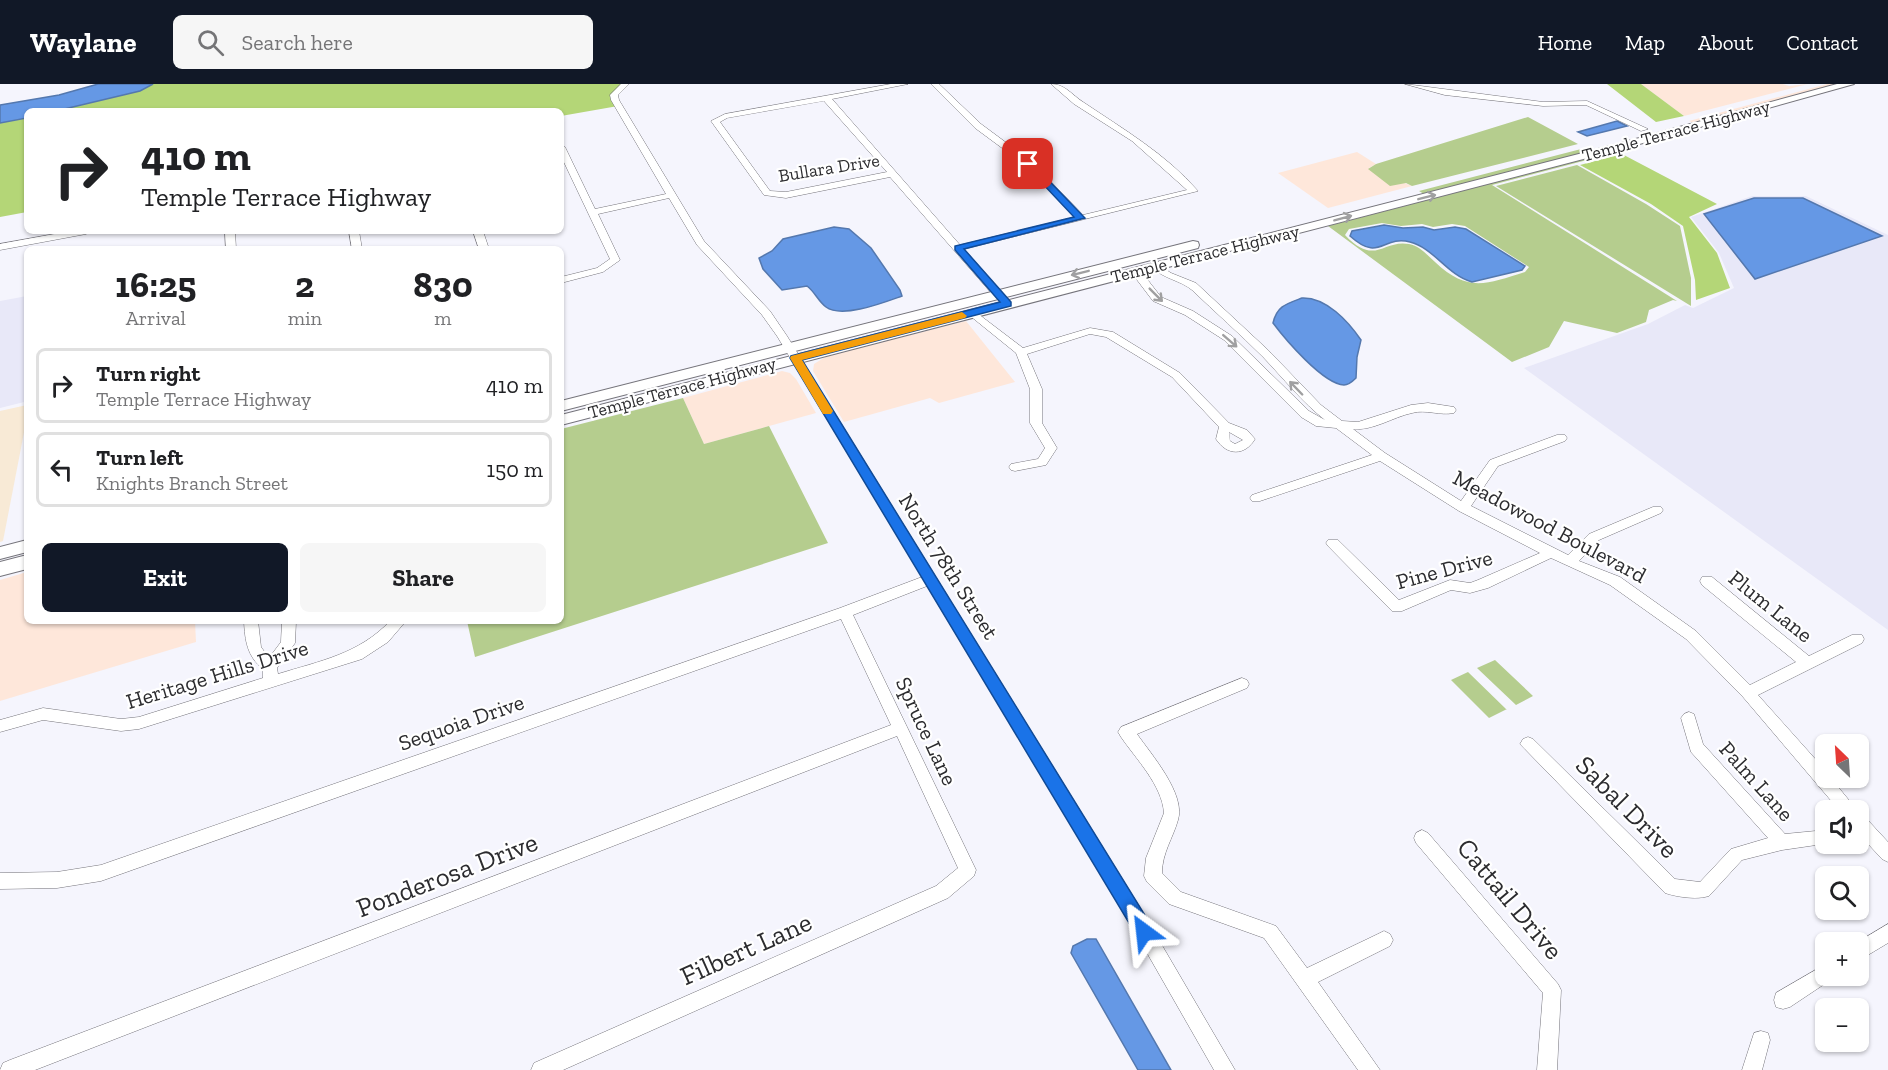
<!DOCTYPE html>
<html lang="en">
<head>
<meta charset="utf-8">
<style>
	body { margin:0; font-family:"Zilla Slab",serif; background:#f6f6f6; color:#202124; height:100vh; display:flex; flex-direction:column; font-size:22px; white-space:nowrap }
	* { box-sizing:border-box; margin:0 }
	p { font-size:20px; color:#757577 }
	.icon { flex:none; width:33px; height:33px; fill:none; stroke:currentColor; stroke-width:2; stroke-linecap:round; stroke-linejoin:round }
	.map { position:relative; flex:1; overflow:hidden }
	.panel { position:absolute; left:24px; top:162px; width:540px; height:378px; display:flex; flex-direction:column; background:#fff; border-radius:9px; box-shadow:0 2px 4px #0004 }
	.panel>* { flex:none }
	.guide { position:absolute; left:24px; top:24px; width:540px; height:126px; border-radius:9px; box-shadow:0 2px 4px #0004; background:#fff; color:#202124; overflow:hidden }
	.needle { width:39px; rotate:335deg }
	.controls { position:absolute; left:1815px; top:650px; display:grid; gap:12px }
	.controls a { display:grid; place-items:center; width:54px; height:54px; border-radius:9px; background:#fff; box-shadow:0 2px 4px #0004; font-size:30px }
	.pin { position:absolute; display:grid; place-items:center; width:51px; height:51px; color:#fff; margin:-26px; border-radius:12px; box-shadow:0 3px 9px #0006 }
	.me { position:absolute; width:66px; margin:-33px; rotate:330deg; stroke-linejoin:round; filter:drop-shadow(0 0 4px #0008) }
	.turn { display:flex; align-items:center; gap:21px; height:126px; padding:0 18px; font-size:27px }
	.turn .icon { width:78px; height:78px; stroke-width:2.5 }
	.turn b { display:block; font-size:42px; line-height:51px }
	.eta { display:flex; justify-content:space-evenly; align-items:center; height:102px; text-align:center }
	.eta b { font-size:36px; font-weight:700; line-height:42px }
	.cta { display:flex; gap:12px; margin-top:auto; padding:12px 18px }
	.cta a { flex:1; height:69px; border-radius:9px; background:#111827; color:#fff; font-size:24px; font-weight:700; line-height:69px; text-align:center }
	.cta a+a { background:#f6f6f6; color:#202124 }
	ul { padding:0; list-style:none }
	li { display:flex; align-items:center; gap:18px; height:75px; margin:0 12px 9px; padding:0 6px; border:3px solid #e0e0e0; border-radius:9px }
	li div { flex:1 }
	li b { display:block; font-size:22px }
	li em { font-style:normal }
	header { display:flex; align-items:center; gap:36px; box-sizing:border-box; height:84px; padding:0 30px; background:#111827; color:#fff }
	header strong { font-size:28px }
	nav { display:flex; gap:33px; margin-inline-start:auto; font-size:21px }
	.search { width:420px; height:54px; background:#f6f6f6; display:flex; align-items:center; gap:15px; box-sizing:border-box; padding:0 21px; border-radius:9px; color:#757577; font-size:22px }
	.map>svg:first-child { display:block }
	.commercial { fill:#fee7da }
	.built { fill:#e8e8f8 }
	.education { fill:#f8ead6 }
	.green { fill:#b5cd8e; fill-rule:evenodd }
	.forest { fill:#b4d677 }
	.water { fill:#6598e5; stroke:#5478ae; stroke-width:1.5 }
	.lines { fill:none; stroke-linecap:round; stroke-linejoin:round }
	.minor-casing { stroke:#75747b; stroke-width:1 }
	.major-casing { stroke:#75747b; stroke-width:2 }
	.minor { fill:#fff; fill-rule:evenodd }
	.major { fill:#fff; fill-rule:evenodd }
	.oneway { stroke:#a0a0a1 }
	.route { fill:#1a73e8; stroke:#114b97; stroke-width:1.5 }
	.slow { fill:#f59e0b }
	.labels { text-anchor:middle; stroke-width:4.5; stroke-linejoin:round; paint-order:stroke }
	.far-street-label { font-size:18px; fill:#2c2c2f; stroke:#fff }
	.street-label { font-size:22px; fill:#2c2c2f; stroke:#fff }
	.near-street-label { font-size:27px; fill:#2c2c2f; stroke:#fff }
</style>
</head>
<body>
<header>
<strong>Waylane</strong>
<div class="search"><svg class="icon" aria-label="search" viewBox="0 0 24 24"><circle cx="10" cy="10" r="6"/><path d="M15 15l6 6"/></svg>Search here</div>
<nav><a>Home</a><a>Map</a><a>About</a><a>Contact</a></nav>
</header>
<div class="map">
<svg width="1888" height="986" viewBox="0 0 1888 986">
	<rect width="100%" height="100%" fill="#f5f5fd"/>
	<path class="commercial" d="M1641,0H1783L1789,2L1808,0L1684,32Z
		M1827,0H1840L1695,40L1689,37Z
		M1357,68L1376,80L1369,84L1412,102L1328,124L1278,89Z
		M966,237L1015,298L939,319L930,314L844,338L813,287L814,280L827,272Z
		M782,287L790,289L796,295L816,329L704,360L683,314Z
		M27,488V537H195L196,558L0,617V496Z"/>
	<path class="built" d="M1752,112H1806L1888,151V546L1524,284L1648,240L1685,221L1693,224L1734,204L1719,169L1691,133Z
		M27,212V301L24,318L0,324V217Z"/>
	<path class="education" d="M27,321V333L3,457L0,458V327Z"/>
	<path class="green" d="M1528,33L1578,60L1412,102L1406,99L1390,102L1368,85L1376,80Z
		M1585,64L1591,67L1424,110L1419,107Z
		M1604,70L1606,71L1492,101L1677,217L1673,216L1649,226L1646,238L1617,249L1564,237L1549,263L1512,278L1328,142ZM1382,139L1401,142L1422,140L1433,143L1452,140L1465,142L1529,183L1525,188C1486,200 1468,209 1435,178C1427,171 1420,162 1409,160C1383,155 1375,183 1345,151L1349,145Z
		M1577,81L1646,120L1680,142L1691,194V222L1496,102Z
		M683,314L704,360L769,342L828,459L475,573L467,537H561V345Z
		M1495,576L1533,612L1516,621L1477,584Z
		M1468,588L1506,625H1507L1489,634L1451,596Z"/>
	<path class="forest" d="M153,0H625L614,11L618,22L561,32V27H56L140,7Z
		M1607,0H1641L1684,32L1656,38Z
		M27,34V128L0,133V39Z
		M1622,70L1717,120L1689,133L1717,169L1730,204L1696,216L1695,196L1683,142L1651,120L1580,81Z"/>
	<path class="water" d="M98,0H153L140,7L56,27H27V34L0,39V21L59,11Z
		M1617,37L1627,42L1587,52L1578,48Z
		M1754,114H1803L1882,152L1755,195L1704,130Z
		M1384,141L1403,144L1423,143L1434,146L1455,143L1466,145L1525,182L1522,186L1472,198C1447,191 1434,164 1410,158C1382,151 1380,179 1350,152L1352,147Z
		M834,143L849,145L871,164L900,206L902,212C885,218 842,235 826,223C818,217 815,208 807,202L782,206L763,185L759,174L772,167L783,155Z
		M1302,214C1326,213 1348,237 1361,256L1357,273L1356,294C1353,297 1349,301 1344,301C1323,300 1285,255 1273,239C1277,222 1286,220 1302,214Z
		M1087,855H1096L1171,986H1138L1071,869L1073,862Z"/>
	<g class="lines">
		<g class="minor-casing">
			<path id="minor" d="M621,0H629L618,11L619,16L704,157L770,227L787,252L1139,822L1235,986H1214L1127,834L927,502L853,531L976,786L974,792L948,814L563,986H531L534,979L936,802L958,784L897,652L35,986H0L3,979L10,976L891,641L841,535L101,797L57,804L0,805V789L57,788L101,781L840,524L922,493L777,252L762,231L697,161L669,114L598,130L620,176L603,188L561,199V193L597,184L610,175L561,72V60L565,63L595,125L666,110L611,16L610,11Z
				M891,0H908L832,15L960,161L1075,133L1025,81L975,44L931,0H939L981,40L1031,77L1083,131L1187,106L1132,57L1074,20L1051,0C1065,0 1072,11 1083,18C1123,45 1166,70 1198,107L964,165L1001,207V211H993L890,93L786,114L764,111L711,37L725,30ZM824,17L887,88L786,108L770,107L720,38L727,34Z
				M1405,0L1543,18L1587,17L1648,45L1641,47L1586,21L1543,22L1445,11Z
				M71,147H91L86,150L0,166V160Z
				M225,147H235L236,165H226Z
				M349,147H359L362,165H352Z
				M473,147H483L489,165H479Z
				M1157,180L1171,189L1196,199L1268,266L1321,321L1342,337L1358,338L1411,321L1428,319L1454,323L1456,326L1454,329C1440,332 1426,325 1412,329C1393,333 1373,347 1353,345L1385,369L1461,417L1490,376L1557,351H1565L1567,354L1565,357L1498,382L1471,422L1568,471L1589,450L1653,423H1661L1663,426L1661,429L1599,456L1579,477L1620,493L1696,547L1750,601L1796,578L1702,501L1700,497L1702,493H1712L1809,572L1852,551H1862L1864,555L1862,559L1758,611L1826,687V693H1830L1857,726H1839L1743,613L1686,555L1610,501L1551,474L1488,504L1470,509L1451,506L1402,527H1392L1328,462L1326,459L1328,456H1338L1399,516L1450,496L1470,499L1478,496L1540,469L1459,427L1380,377L1260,417H1252L1250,414L1252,411L1372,371L1336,344L1316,342L1301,333L1224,256L1185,231L1153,217L1131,188L1132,186H1140L1161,213L1193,227L1232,252L1309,327L1325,336C1302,318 1283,294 1263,273C1240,250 1215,228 1192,206C1180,196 1163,195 1152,183Z
				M973,226L1023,264L1090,244L1113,248L1180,289L1229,339L1247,346L1255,355C1245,372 1227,372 1216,355L1219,343L1172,293L1106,253L1090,250L1027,270L1042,305V339L1057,364L1046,381L1015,387L1011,386L1009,383L1011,380L1038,375L1045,364L1030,339V305L1016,269L969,231L968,229ZM1229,348L1243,356L1235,360L1230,357Z
				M244,537H258L261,563L269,574L281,558L282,537H296L295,559L277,584L278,590C320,577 359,570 390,537H406L388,558L362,575L139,645L121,647L43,636L0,648V636L43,624L121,635L139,633L263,594V585C247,572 245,557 244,537Z
				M1242,594L1247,596L1249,600L1247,604L1137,650C1151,670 1186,710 1178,736C1173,754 1162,769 1162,789L1181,808L1276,842L1307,884L1378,850L1384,847L1390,850L1393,856L1390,862L1318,898L1380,986H1358L1264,854L1169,820L1147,798L1144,792L1146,774L1164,729C1162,701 1136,675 1121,653L1118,648L1121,643Z
				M1689,628L1694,630L1703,660L1785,750L1826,746V759H1830L1782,766L1742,776L1709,812C1697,816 1677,813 1665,809L1520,660L1523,655L1528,653L1533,655L1675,795L1700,798L1731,765L1768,754L1691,668L1681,634L1684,630Z
				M1858,730L1864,732L1888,758V778L1882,775L1858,749Z
				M1422,746L1428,749L1558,900L1561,906L1557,986H1537L1543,909L1416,759L1414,754L1416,749Z
				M1888,840V859L1858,877V858Z
				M1826,880V891H1834L1832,895L1790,923L1783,925L1776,923L1774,916L1776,909Z
				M1761,947L1768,949L1770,956L1762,986H1742L1754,949Z"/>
		</g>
		<g class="major-casing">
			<path id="major" d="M1837,0H1854L1618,66L561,341V331L1610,62Z
				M1193,157L1198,158L1199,161L1198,164L561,327V317Z
				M27,456V468L0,475V463Z
				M27,471V485L0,492V478Z"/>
		</g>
		<use href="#minor" class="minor"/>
		<use href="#major" class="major"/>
	</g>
	<defs><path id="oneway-shaft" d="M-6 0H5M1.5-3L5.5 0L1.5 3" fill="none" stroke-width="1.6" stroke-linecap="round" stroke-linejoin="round" transform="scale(1.5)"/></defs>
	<g class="oneway">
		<use href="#oneway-shaft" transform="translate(1427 113) rotate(-14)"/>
		<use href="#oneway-shaft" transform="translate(1343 134) rotate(-15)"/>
		<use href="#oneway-shaft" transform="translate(1080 189) rotate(166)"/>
		<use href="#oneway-shaft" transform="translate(1156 211) rotate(45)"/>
		<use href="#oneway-shaft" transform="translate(1230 257) rotate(41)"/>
		<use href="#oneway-shaft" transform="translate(1296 304) rotate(-134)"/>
	</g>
	<path class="route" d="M1025,78H1031L1085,134L964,165L1011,218V222L802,276L1151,841L1153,848L1151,854L1144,856L1138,854L790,274L791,272L1000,218L955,166V162L1074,133L1025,81Z"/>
	<path class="slow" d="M962,228L967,232L965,234L802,276L833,327L831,330H823L790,274L791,272Z"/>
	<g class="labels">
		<g class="far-street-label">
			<text transform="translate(1676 47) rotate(-15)" y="6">Temple Terrace Highway</text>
			<text transform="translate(829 84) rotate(-9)" y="6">Bullara Drive</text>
			<text transform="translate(1205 170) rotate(-14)" y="6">Temple Terrace Highway</text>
			<text transform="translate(682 304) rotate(-15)" y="6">Temple Terrace Highway</text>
		</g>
		<g class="street-label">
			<text transform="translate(1550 442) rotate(28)" y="8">Meadowood Boulevard</text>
			<text transform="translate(949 482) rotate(58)" y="8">North 78th Street</text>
			<text transform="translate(1444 485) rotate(-15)" y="8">Pine Drive</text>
			<text transform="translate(1771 522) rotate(39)" y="8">Plum Lane</text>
			<text transform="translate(217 590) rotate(-17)" y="8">Heritage Hills Drive</text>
			<text transform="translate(461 638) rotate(-19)" y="8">Sequoia Drive</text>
			<text transform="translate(927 647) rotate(65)" y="8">Spruce Lane</text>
			<text transform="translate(1757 697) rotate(48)" y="8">Palm Lane</text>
		</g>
		<g class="near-street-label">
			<text transform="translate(1627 723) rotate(45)" y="9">Sabal Drive</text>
			<text transform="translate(447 791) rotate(-21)" y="9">Ponderosa Drive</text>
			<text transform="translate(1510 815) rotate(50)" y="9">Cattail Drive</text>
			<text transform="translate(746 865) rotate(-24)" y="9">Filbert Lane</text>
		</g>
	</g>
</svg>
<div class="controls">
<a><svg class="needle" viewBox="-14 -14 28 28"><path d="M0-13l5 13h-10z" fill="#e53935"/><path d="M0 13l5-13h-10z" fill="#757577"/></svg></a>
<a><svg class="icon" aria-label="sound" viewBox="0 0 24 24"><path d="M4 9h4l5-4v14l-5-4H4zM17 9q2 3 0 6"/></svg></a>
<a><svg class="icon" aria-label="search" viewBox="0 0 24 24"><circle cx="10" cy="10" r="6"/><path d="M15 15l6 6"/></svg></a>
<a>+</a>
<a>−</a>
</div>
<div class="pin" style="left:1028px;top:80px;background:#d93025"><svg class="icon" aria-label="arrive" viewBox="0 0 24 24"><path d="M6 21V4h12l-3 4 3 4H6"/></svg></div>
<svg class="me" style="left:1144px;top:848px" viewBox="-20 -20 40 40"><path d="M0-17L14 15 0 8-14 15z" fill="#1a73e8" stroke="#fff" stroke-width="4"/></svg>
<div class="guide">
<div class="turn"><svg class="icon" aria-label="right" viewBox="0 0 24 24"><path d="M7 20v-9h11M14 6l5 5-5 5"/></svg><div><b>410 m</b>Temple Terrace Highway</div></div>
</div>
<section class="panel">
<div class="eta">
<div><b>16:25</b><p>Arrival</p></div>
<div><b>2</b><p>min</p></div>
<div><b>830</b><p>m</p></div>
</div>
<ul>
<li><svg class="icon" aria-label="right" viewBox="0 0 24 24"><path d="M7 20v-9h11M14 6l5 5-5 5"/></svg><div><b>Turn right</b><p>Temple Terrace Highway</p></div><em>410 m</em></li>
<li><svg class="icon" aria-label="left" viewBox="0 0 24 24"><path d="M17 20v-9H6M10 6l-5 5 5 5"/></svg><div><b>Turn left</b><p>Knights Branch Street</p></div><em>150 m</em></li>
</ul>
<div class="cta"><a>Exit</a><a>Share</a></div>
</section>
</div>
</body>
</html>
